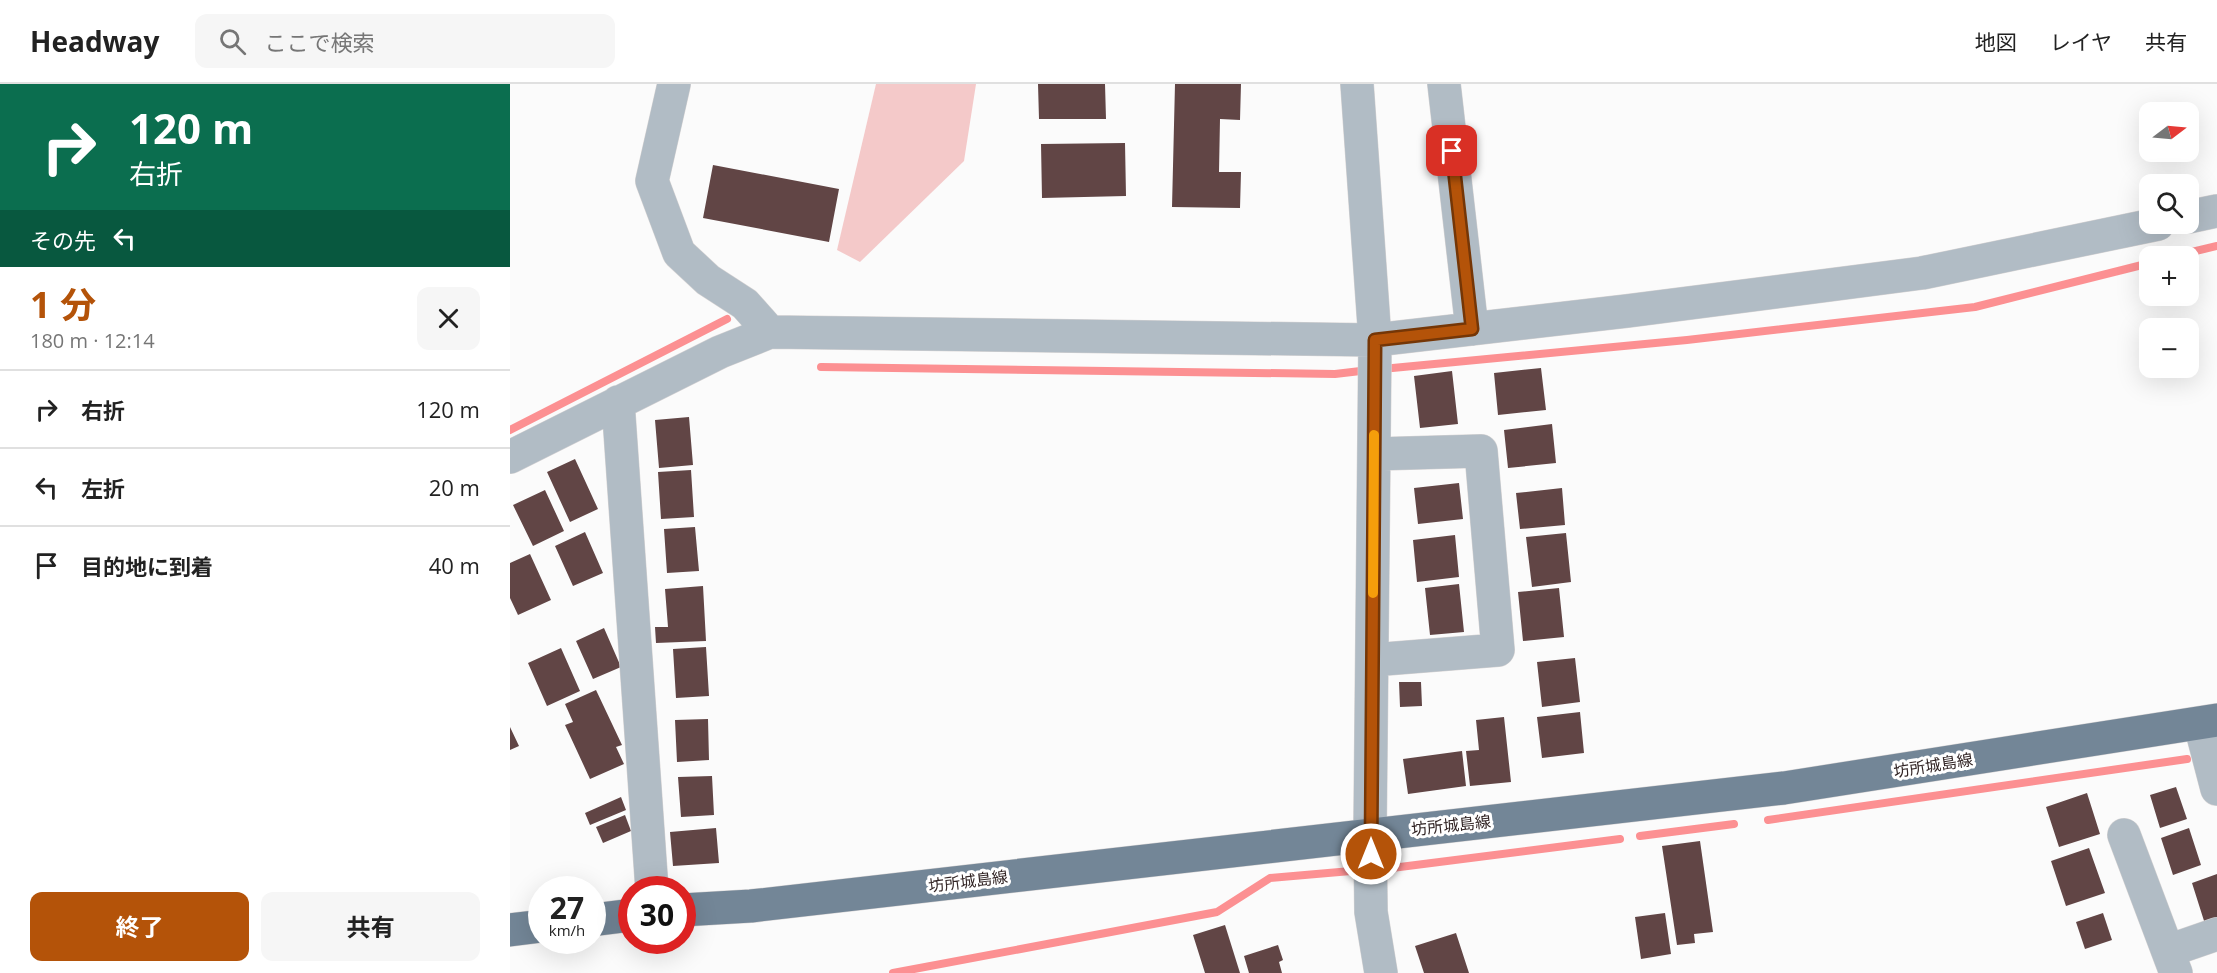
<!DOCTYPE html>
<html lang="ja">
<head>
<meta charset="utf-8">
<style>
	body { margin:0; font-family:"Open Sans","Noto Sans JP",sans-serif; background:#f6f6f6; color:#222; height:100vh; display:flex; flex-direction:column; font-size:22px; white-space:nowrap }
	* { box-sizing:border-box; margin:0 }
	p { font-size:20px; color:#767676 }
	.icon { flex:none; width:33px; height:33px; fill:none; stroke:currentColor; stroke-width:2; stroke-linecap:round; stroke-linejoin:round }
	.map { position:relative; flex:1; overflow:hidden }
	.details { display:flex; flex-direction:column; background:#fff; width:510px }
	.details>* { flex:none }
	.banner { background:#0b6e4f; color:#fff; overflow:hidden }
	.needle { width:39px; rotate:74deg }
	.buttons { position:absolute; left:1629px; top:18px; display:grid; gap:12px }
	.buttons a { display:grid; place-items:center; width:60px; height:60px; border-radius:12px; background:#fff; box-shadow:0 6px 24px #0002; font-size:30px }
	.speed { position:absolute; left:18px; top:792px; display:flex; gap:12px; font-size:30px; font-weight:700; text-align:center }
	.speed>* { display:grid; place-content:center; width:78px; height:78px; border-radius:50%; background:#fff; box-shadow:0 6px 24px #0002; line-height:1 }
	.speed small { font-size:15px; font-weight:400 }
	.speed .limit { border:9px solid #d22; background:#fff; color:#111 }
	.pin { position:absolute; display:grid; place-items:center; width:51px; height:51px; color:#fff; margin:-26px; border-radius:12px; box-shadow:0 3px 9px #0006 }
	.me { position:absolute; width:66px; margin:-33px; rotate:0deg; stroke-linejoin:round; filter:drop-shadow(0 0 4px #0008) }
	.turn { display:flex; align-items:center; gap:21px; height:126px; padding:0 30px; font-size:27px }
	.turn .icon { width:78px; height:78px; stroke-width:2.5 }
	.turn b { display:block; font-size:42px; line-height:51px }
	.then { display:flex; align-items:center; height:57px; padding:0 30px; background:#0003; gap:12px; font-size:22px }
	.round { display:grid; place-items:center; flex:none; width:63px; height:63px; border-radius:12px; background:#f6f6f6 }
	.summary { display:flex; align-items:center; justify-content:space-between; height:102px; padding:0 30px }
	h1 { font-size:36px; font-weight:700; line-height:45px; color:#b45309 }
	.action { display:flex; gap:12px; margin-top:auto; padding:12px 30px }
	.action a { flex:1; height:69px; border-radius:12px; background:#b45309; color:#fff; font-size:24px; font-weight:700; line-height:69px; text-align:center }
	.action a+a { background:#f6f6f6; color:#222 }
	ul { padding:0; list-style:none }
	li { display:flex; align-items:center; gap:18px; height:78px; padding:0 30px; border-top:2px solid #e0e0e0 }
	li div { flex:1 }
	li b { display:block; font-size:22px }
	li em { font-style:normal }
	header { display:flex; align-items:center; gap:36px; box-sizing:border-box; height:84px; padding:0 30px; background:#fff; border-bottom:2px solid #e0e0e0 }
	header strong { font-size:28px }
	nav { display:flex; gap:33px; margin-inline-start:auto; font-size:21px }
	.search { width:420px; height:54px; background:#f6f6f6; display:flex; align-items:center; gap:15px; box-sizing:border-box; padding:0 21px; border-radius:12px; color:#767676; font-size:22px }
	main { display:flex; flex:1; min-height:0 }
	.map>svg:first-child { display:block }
	.green { fill:#f4c9c9 }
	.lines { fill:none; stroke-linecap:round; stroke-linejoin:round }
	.stream { stroke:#fc9092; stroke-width:8 }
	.building { fill:#614545 }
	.minor-casing { stroke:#d7d4d4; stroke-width:34 }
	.major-casing { stroke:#d7d4d4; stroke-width:34 }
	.minor { stroke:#b1bcc5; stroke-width:33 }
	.major { stroke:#738697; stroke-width:33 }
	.route-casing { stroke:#753606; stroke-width:15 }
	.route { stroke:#b45309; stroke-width:10 }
	.slow { stroke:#f59e0b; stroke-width:10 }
	.labels { text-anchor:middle; stroke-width:6; stroke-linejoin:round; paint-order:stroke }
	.street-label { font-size:16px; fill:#322525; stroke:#fff }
</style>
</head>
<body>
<header>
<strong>Headway</strong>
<div class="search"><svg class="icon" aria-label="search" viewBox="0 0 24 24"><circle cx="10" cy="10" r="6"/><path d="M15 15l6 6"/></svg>ここで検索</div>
<nav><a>地図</a><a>レイヤ</a><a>共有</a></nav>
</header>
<main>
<section class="details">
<div class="banner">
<div class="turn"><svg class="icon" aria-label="right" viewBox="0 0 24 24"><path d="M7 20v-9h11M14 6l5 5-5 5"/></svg><div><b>120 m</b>右折</div></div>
<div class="then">その先<svg class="icon" aria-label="left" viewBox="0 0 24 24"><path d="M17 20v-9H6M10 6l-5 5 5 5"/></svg></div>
</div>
<div class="summary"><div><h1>1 分</h1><p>180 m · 12:14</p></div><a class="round"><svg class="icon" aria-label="close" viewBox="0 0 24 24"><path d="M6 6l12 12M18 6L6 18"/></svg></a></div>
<ul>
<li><svg class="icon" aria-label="right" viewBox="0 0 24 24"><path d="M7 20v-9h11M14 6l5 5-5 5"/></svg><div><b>右折</b></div><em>120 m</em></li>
<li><svg class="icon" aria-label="left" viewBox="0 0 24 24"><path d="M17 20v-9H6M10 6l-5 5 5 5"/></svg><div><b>左折</b></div><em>20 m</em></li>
<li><svg class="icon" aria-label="arrive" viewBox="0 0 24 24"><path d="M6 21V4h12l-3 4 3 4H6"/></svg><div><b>目的地に到着</b></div><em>40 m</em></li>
</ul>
<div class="action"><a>終了</a><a>共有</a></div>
</section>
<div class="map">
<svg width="1707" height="889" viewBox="0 0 1707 889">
	<rect width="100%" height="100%" fill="#fbfbfb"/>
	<path class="green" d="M366,0H466L454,77L350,178L327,166Z"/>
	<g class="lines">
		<path class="stream" d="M1665,172L1707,162
			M311,283L825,290L859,286
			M872,285L1177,256L1465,223L1640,179
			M0,346L217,235
			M1258,736L1677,675
			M1130,752L1224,740
			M882,784L1110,755
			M383,889L707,828L760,794L841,787"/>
	</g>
	<path class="building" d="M528,0H595L596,35H529Z
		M665,0H731L730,36L710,35L709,88H731L730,124L662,123Z
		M615,59L616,112L532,114L531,60Z
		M203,81L329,105L319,158L193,134Z
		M1031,284L1036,326L988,331L984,289Z
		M942,287L948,340L910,344L904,292Z
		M179,333L183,381L149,384L145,336Z
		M1042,340L1046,379L998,384L994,346Z
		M65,375L88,425L60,438L37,388Z
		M181,386L184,433L151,435L148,388Z
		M949,399L953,435L908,440L904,404Z
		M1052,404L1055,441L1010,445L1006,409Z
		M35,406L54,447L23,462L3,421Z
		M185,443L189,487L157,489L154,445Z
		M75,448L93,489L63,502L45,462Z
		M1056,449L1061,498L1022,503L1016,453Z
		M945,451L949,493L907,498L903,456Z
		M20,470L41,516L8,531L0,514V479Z
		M949,500L954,548L920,551L915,504Z
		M193,502L196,557L146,559L145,543H158L155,505Z
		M1049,504L1054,553L1013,557L1008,508Z
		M94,544L111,583L83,595L66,557Z
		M196,563L199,612L166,614L163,565Z
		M51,564L70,607L37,622L18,579Z
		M1065,574L1070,618L1032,623L1027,578Z
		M889,598H911L912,622L890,623Z
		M86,606L112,661L106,663L114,680L80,695L55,641L63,638L55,620Z
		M1070,628L1074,669L1032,674L1027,633Z
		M994,633L1001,698L960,702L956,667L969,666L966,636Z
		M198,635L199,676L167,678L165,636Z
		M0,643L9,662L0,666Z
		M952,667L956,702L898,710L893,675Z
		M202,692L204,731L171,733L168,693Z
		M1666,703L1677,735L1650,744L1640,711Z
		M1577,709L1590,750L1549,763L1536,723Z
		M111,713L116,726L80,741L75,729Z
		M115,731L121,747L93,759L86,743Z
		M206,744L209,779L163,782L160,748Z
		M1679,744L1691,781L1663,791L1651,754Z
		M1190,757L1203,848L1184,850L1185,859L1167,861L1152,762Z
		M1579,764L1595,809L1556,822L1541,777Z
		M1707,790V836L1695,840L1682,799Z
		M1155,829L1161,870L1131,875L1125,833Z
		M1593,829L1602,856L1575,865L1566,838Z
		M715,841L730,889H695L683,851Z
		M946,849L959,889H914L905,862Z
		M768,861L773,876L769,878L772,889H739L734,872Z"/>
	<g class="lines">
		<g class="minor-casing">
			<path id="minor" d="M164,0L142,97L169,169L198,196L235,220L260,248
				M847,0L865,256L860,750L861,828L871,889
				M934,0L962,245
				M1678,133L1707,127
				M108,318L142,806
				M0,373L210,268L260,248L865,256L1117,227L1412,189L1648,140
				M862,576L988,566L971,367L864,370
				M1690,640L1707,705
				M1614,751L1666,889
				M1658,867L1707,850"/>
		</g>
		<g class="major-casing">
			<path id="major" d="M172,826L241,822L1274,704L1707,636
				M82,836L122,831
				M0,846L32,842"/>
		</g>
		<use href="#minor" class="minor"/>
		<use href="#major" class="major"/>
	</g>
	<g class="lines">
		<g class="route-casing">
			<path id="route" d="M861,770L865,256L962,245L942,67"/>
		</g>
		<use href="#route" class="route"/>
		<path class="slow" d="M863,509L864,351"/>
	</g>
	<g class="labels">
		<g class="street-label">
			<text transform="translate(1423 681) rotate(-9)" y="6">坊所城島線</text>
			<text transform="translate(941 741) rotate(-6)" y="6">坊所城島線</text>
			<text transform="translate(458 797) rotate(-7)" y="6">坊所城島線</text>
		</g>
	</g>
</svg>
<div class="buttons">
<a><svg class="needle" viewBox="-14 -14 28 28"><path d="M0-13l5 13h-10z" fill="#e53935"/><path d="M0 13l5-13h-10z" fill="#767676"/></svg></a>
<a><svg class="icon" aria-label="search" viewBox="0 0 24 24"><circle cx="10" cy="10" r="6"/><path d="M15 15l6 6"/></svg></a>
<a>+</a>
<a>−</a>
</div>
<div class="speed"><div>27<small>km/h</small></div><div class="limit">30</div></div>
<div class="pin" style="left:942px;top:67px;background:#d93025"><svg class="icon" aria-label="arrive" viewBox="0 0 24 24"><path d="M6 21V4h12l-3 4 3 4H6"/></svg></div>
<svg class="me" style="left:861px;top:770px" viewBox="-20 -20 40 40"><circle r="17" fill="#b45309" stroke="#fff" stroke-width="3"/><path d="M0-11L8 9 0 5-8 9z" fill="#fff"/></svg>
</div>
</main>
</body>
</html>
